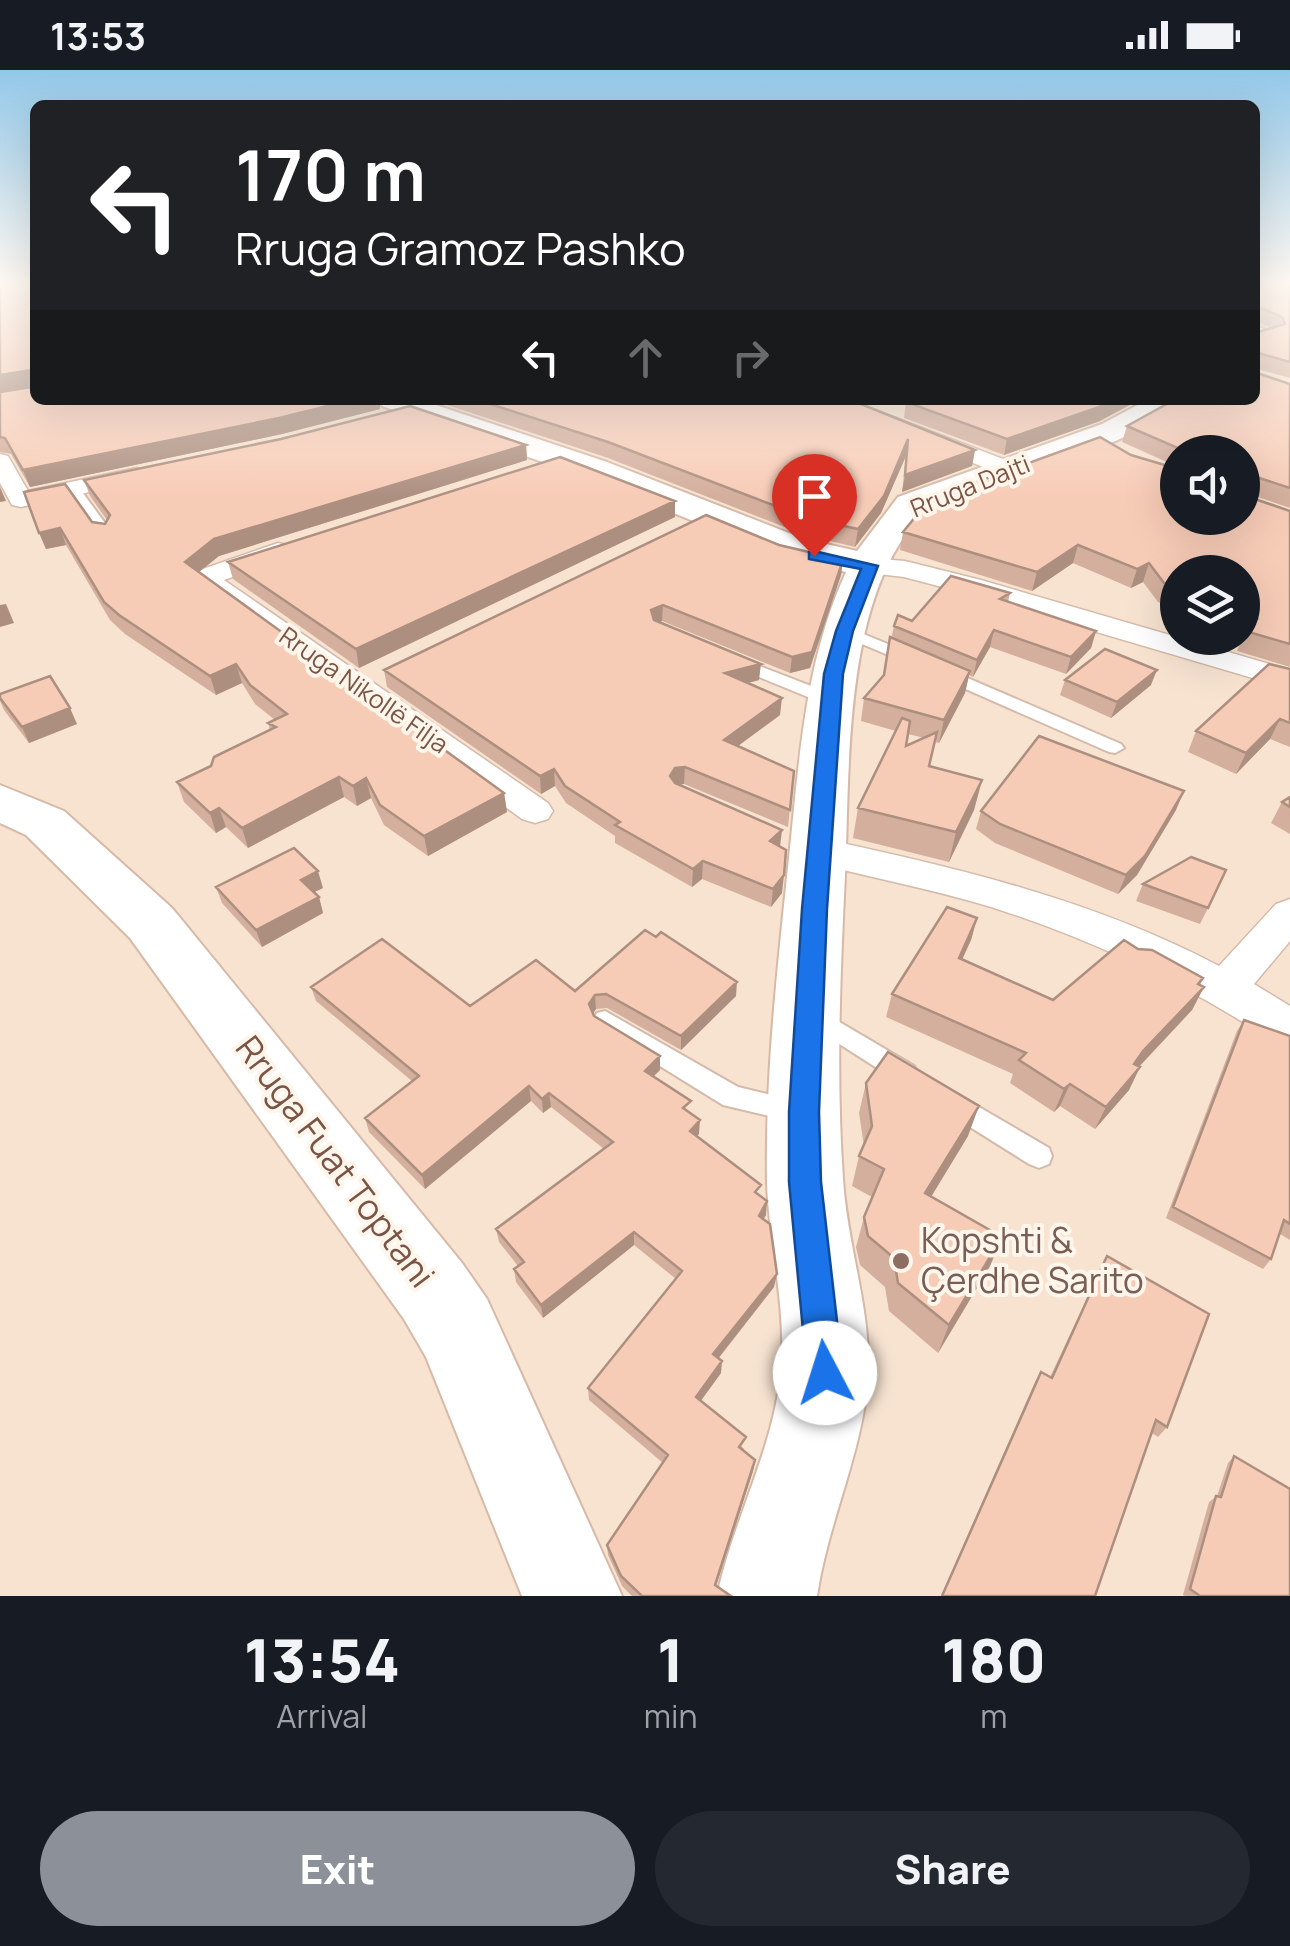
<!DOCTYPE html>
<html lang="en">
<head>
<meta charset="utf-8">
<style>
	body { margin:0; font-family:Manrope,sans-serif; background:#242831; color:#f1f3f6; height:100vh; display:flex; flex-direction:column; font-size:38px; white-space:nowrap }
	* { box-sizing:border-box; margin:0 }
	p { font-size:32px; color:#9ea1a6 }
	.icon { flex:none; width:55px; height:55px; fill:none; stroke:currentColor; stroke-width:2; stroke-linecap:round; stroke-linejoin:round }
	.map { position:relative; height:1526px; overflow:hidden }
	.drawer { display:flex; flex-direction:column; background:#171b24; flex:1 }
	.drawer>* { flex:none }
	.hud { position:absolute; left:30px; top:30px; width:1230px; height:305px; border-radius:15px; box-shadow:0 10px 40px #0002; background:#202124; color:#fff; overflow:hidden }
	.fabs { position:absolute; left:1160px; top:365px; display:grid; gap:20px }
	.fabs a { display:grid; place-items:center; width:100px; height:100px; border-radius:50%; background:#171b24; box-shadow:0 10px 40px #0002; font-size:50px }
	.pin { position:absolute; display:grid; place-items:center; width:85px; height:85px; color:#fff; margin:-102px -42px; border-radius:50% 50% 50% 0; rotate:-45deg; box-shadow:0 0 10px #0007 }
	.pin .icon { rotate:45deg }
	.me { position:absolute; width:110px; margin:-55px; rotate:355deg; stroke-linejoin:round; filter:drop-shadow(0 0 8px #0008) }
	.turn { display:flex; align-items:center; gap:35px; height:210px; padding:0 40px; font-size:45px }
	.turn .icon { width:130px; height:130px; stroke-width:2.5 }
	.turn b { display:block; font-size:70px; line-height:85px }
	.lanes { display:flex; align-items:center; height:95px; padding:0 40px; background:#0003; justify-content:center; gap:50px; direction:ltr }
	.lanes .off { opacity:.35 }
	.eta { display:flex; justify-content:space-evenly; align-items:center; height:170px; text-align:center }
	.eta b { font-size:60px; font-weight:800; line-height:70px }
	.primary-button { display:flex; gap:20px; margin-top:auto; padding:20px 40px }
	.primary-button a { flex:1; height:115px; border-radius:60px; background:#8c9099; color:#fff; font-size:40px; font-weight:800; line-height:115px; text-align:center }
	.primary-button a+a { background:#242831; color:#f1f3f6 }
	.status { display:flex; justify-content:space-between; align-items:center; height:70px; padding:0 50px; background:#171b24; direction:ltr }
	.status svg { height:28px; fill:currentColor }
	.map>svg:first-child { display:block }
	.residential { fill:#f7e3d0; fill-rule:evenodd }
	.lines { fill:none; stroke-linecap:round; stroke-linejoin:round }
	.lane-casing { stroke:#d4baaa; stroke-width:4 }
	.street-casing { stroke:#d4baaa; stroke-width:3 }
	.secondary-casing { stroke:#d7b9a8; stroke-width:4 }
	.lane { fill:#fff; fill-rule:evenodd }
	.street { fill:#fff; fill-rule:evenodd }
	.secondary { fill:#fff; fill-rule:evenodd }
	.wall { fill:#d4af9d; fill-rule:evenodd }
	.shaded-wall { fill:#ad8f80 }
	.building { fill:#f7ccb7; stroke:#ad8f80; stroke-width:2.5; fill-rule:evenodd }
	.route { fill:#1a73e8; stroke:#114b97; stroke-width:2.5 }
	.education-dot { fill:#8d6e63; stroke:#fff6eb; stroke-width:4 }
	.labels { text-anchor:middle; stroke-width:8; stroke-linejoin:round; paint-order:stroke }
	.far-street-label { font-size:25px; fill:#7a5446; stroke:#fff6eb }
	.near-street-label { font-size:35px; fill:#7a5446; stroke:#fff6eb }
	.near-education-label { font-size:35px; fill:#785e54; stroke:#fff6eb; text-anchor:start }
</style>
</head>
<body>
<div class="status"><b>13:53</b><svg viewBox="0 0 49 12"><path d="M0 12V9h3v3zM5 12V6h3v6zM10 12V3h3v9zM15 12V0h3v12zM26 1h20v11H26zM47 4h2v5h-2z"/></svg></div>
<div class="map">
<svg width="1290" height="1526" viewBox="0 0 1290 1526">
	<rect width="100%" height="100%" fill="#fff2e3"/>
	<path class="residential" d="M0,214H35V330H1255V214H1290V1526H0ZM1178,382H1242V448H1178ZM1178,502H1242V568H1178Z"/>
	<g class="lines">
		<g class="lane-casing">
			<path id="lane" d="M1255,255L1275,264L1277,266L1255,273V267L1263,265L1255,261Z
				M69,415H77L113,464L111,467H101L67,418Z
				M844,556L917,586L919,589L911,594L905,592L838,564L836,561Z
				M736,587L837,626L840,630L837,634H825L730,595L728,592Z
				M942,597L1121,674L1124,678L1115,683L1109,682L936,606L934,602Z
				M819,940L914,996L918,1003L914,1010L905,1013L896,1010L811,956L807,949L811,942Z
				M605,941L738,1017L804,1033L808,1041L804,1049L795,1052L723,1035L597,957L593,950L597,943Z
				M955,1023L1049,1078L1052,1086L1049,1094L1039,1098L1029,1094L946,1042L942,1034L946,1026Z"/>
		</g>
		<g class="street-casing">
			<path id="street" d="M821,330H849L1016,394L1019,399L1008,406L1000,404Z
				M0,384L8,386L28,421L137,398L149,405L145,410L21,437L12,435L0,413Z
				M278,473L287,475L291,481L287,487L224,510L548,733L553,741L548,749L535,753L522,749L195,512L200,500Z
				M870,488L905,491L981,510L1290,600V619L961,522L904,507L861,502L857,496L861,490Z
				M818,768C955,797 1094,830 1219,896L1276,834L1290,829V871L1254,914L1290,936V977L1274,972C1185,913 1092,869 991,837C929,818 866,807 804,790L799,781L804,772Z"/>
		</g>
		<g class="secondary-casing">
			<path id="secondary" d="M377,330H421L607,392L804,469L857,481L898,427L1102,354L1147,330H1181C1154,368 976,423 924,443C842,524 850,698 845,806C840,907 836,1008 843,1109C847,1175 871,1239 868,1305C864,1380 828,1451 817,1526H717C734,1445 779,1370 782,1286C784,1228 769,1171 767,1113C765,1008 777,902 788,797C799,696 803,596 846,502L779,486L583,406L382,336Z
				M0,715L64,741L172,838L462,1193L487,1229L622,1526H522L426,1287L404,1249L130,868L26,765L0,753Z"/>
		</g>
		<use href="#lane" class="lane"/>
		<use href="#street" class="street"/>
		<use href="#secondary" class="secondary"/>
	</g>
	<path class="wall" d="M0,214L203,333L213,330H379L380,339L282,364L30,417L11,384L0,382V322L32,317L0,321Z
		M1255,214H1290V308L1257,299V303L1290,314V438L1246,423V426L1290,441V597L1237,581L1243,566L1242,502H1178V540L1158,532L1143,512L1131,518L1073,493L1032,521L900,480L903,462L1178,448L1242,382H1178V397L1122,372L1127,356L1255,330ZM1257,252L1271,258L1258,262Z
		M432,330H851L975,380L972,396L902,422L906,386L881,443L855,477L805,465L608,388Z
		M859,330H893L873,335Z
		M906,332L1100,351L1004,385L904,348Z
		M526,375L527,390L219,486L199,502L504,723L507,742L428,786L384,755L371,728L357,736L344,727L248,778L226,757L216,763L184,732L177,712L211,696L270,660L268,653L275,650L255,634L242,613L216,625L125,564L110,550L66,475L46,479L24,422L92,452L105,454L107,450L90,426L84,410Z
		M675,447L359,598L233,509L228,492Z
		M779,475L843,490L841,505L810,598L790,603L662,551L659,552L759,610L748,613L780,645L738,676L794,701L788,757L684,714L678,715L780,776L782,823L771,837L702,809L692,817L615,773V766L566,733L555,716L541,724L387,617L384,600Z
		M1010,523L1008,532L1096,561L1091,578L1066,604L990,577L973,607L969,605L965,623L939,673L935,672L930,696L982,710L974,740L949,792L853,768L858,738L896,661L861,651L864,628L883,605L894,556ZM908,664L924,668L906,676Z
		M1290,599V677L1270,669L1236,704L1188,682L1196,661Z
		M1065,610L1151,615L1111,648L1060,625Z
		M0,624L77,654L29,673L4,640L0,631Z
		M1290,727V764L1271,753L1282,732Z
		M1176,740L1137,805L1118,824L995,773L976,759L981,741Z
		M1143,814L1208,838L1200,854L1136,831Z
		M216,817L323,818L314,822L319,827L323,843L262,877L222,833Z
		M977,848L971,870L962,890L1053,930L1138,879L1203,908L1200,915L1204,917L1192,940L1139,997H1140L1129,1020L1095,1059L1060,1036L1054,1042L1010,1013L1013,1004L886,947L892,924Z
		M311,917L470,936L575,921L736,926L681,980L607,938L596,939L593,943L594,946L660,986V1000L653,1006L690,1043L699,1064L697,1066L760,1126L766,1145L763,1149L774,1217L719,1288L721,1303L700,1331L744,1379L743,1380L755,1390L753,1401L716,1516L731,1526H632L622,1516L608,1485L607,1475L663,1393L589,1330L588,1318L676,1209L634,1175L543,1248L516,1212L514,1199L518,1196L499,1172L496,1159L604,1079L551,1037L543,1043L531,1031L425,1119L369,1062L365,1048L412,1011L316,931Z
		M1244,950L1290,966V1170L1280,1164L1271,1189L1263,1199L1166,1148L1237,961Z
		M866,1013L968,1066L931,1127L1002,1167L990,1196L938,1283L889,1241L885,1217L860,1195L856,1177L864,1147L872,1127L852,1116L859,1086L864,1076L859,1043Z
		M1107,1186L1167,1357L1158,1367L1152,1363L1095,1526H941L1035,1312L1041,1302L1050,1307Z
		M1234,1386L1290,1526H1185L1183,1525L1209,1432L1217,1426L1228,1393Z"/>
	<path class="shaded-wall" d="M32,300L35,316L0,321V305Z
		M352,330H379L380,339L282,364L30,417L23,400Z
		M874,330H893L873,335Z
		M1114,330H1139L1100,351L1004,385L1007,369Z
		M908,369L906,386L881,443L855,477L858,459Z
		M526,375L527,390L219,486L190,509L185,492L214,469Z
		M975,380L972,396L902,422L905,405Z
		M0,417L6,431L0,432Z
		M675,431V447L359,598L356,579Z
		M60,458L66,475L46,479L39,463Z
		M1078,475L1073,493L1032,521L1037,502Z
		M843,490L841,505L810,598L790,603L792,587Z
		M1149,493L1143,512L1131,518L1137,499Z
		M6,534L14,553L0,557V535Z
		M663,535L662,551L651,556V540Z
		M994,560L990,577L973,607L977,590Z
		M1096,561L1091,578L1066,604L1071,587Z
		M236,594L242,613L216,625L210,606Z
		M761,594L759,610L724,619L725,603Z
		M1157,600L1151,615L1111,648L1117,632Z
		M970,601L965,623L939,673L944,650Z
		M782,628L780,645L723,687L724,670Z
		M70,638L77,654L29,673L22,657Z
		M1280,649L1270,669L1236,704L1246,683Z
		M685,697L684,714L675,715L670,706L675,698Z
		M554,699L555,716L541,724L540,706Z
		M339,707L344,727L248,778L242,758Z
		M366,708L371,728L357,736L353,716Z
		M982,710L974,740L949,792L956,762Z
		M1184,721L1176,740L1137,805L1118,824L1126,805Z
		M504,723L507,742L428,786L424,766Z
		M219,738L226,757L216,763L210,743Z
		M782,760L780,777L770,771Z
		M703,791L702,809L692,817L693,799Z
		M318,801L323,818L306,826L301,810Z
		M784,805L782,823L771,837L773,819Z
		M319,827L323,843L262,877L256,860Z
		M977,848L971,870L952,911L959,888Z
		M1203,908L1193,928L1204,917L1192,940L1132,1004L1134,994Z
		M737,912L736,926L681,980V966Z
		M595,925L596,939L590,948L589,934Z
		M660,986V1000L645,1015V1001Z
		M1140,997L1129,1020L1095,1059L1106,1037Z
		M1070,1014L1060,1036L1054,1042L1064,1019Z
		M529,1016L531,1031L425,1119L422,1105Z
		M549,1023L551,1037L543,1043L542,1029Z
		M979,1036L968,1066L915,1153L925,1123Z
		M700,1050L699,1064L689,1074L690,1061Z
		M767,1131L766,1145L757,1160L759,1146Z
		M634,1162V1175L543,1248L541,1235Z
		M1002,1167L990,1196L938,1283L949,1255Z
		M777,1204L774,1217L712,1296L713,1284Z
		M722,1291L721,1303L695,1339L696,1327Z
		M755,1390L753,1401L713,1525L715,1515Z"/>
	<path class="building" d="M0,214H35V330H201L203,333L213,330H352L279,348L23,400L5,368L0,367V322L32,317V300L0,305Z
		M1255,214H1290V292L1258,283L1257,303L1290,314V418L1250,405L1245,409L1246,426L1290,441V574L1245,561L1257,549L1242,543V502H1178V518L1164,513L1149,493L1137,499L1078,475L1037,502L903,462L930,429L1100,367L1131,385L1178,399V448H1242V382H1185V381L1127,356L1174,330H1255ZM1261,238L1282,247L1285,254L1258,262L1256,241Z
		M478,330H851L975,380L905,405L908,369L884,426L858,459L807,448L608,372Z
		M913,330H1114L1105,335L1007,369L906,332Z
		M410,336L526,375L214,469L185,492L504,723L424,766L380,735L366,708L353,716L339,707L242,758L219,738L210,743L177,712L211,696L214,687L276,657L268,653L287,644L250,615L236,594L210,606L119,545L104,532L60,458L39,463L24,422L65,414L92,452L105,454L110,445L84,410L281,369Z
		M560,387L675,431L356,579L228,492Z
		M706,445L779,475L843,490L812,582L792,587L663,535L651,540L654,550L761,594L725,603L782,628L724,670L794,701L790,740L685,697L675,698L670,706L675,713L782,760L770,771L786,780L784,805L773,819L703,791L693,799L615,755L620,752L565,716L554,699L540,706L384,600Z
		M951,506L1010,523L1000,529L1096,561L1071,587L994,560L977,590L894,556L898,545L912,551Z
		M890,567L970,601L944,650L864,628L884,605Z
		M1105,579L1157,600L1117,632L1065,610Z
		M1269,594L1290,599V653L1280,649L1246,683L1196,661Z
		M50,606L70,638L22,657L0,628V624Z
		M902,648L910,651L906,676L937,662L929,696L982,710L956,762L858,738Z
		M1039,666L1184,721L1145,786L1126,805L1000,754L981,741Z
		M1290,727V737L1282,732Z
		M294,778L318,801L301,810L319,827L256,860L216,817Z
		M1191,787L1226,800L1208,838L1143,814Z
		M947,837L977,848L959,888L1053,930L1124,870L1138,879L1152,880L1203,908L1198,914L1204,917L1143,981L1134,994L1140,997L1106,1037L1070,1014L1064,1019L1019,990L1026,983L892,924Z
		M645,860L656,867L661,862L737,912L681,966L606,924L595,925L589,934L594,946L660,986L645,1001L691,1031L683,1038L700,1050L690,1061L761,1115L755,1122L767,1131L759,1146L770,1154L777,1204L713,1284L722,1291L696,1327L746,1367L739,1377L755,1390L715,1515L731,1526H642L621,1506L607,1475L668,1385L588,1318L682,1201L634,1162L541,1235L514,1199L524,1192L496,1159L613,1072L549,1023L542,1029L529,1016L422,1105L365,1048L419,1006L311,917L382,869L470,936L536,890L575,921Z
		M1244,950L1290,966V1154L1284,1150L1271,1189L1173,1137Z
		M888,982L979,1036L925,1123L1002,1167L949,1255L898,1213L894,1188L868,1166L864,1147L884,1099L859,1086L872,1056L866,1013Z
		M1107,1186L1209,1244L1167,1357L1156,1350L1095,1526H942L1041,1302L1052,1308Z
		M1234,1386L1290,1419V1526H1200L1190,1519L1216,1426L1221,1427Z"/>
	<linearGradient id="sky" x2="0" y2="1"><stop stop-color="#93c8e9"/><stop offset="0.5" stop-color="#fff9f2"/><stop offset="1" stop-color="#fff9f2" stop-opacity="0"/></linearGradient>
	<rect width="1290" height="427" fill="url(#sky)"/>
	<path class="route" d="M814,481L878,496L853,561L843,604L827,839L819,1042L821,1112L843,1303L838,1316L825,1321L812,1316L807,1303L789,1112V1042L802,839L824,604L836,561L861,499L809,489V482Z"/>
	<circle class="education-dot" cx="901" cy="1191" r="10"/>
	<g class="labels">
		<g class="far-street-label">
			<text transform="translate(970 416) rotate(-22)" y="9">Rruga Dajti</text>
			<text transform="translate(364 620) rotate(35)" y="9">Rruga Nikollë Filja</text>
		</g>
		<g class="near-street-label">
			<text transform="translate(335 1092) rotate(53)" y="12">Rruga Fuat Toptani</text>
		</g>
		<g class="near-education-label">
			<text x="921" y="1183">Kopshti &amp;<tspan x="921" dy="40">Çerdhe Sarito</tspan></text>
		</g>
	</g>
</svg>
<div class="fabs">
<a><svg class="icon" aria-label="sound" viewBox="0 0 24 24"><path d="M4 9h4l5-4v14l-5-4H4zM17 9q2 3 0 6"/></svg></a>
<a><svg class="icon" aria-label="layers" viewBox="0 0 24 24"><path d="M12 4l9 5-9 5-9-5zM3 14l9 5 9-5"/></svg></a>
</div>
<div class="pin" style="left:814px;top:486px;background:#d93025"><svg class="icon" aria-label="arrive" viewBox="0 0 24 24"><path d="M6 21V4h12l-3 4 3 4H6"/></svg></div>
<svg class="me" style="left:825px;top:1303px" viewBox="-20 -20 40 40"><circle r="19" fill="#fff"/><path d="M0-13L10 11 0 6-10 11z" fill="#1a73e8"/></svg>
<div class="hud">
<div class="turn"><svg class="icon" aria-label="left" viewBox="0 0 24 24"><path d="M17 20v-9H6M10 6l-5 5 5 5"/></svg><div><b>170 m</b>Rruga Gramoz Pashko</div></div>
<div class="lanes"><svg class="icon" aria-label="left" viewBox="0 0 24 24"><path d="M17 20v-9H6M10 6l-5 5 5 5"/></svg><svg class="icon off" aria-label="ahead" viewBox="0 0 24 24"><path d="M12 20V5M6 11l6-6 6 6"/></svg><svg class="icon off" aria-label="right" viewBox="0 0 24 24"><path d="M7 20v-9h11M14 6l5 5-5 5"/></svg></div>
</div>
</div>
<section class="drawer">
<div class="eta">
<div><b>13:54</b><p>Arrival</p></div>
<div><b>1</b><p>min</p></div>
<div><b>180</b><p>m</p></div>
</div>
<div class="primary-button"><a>Exit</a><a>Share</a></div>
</section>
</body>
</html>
